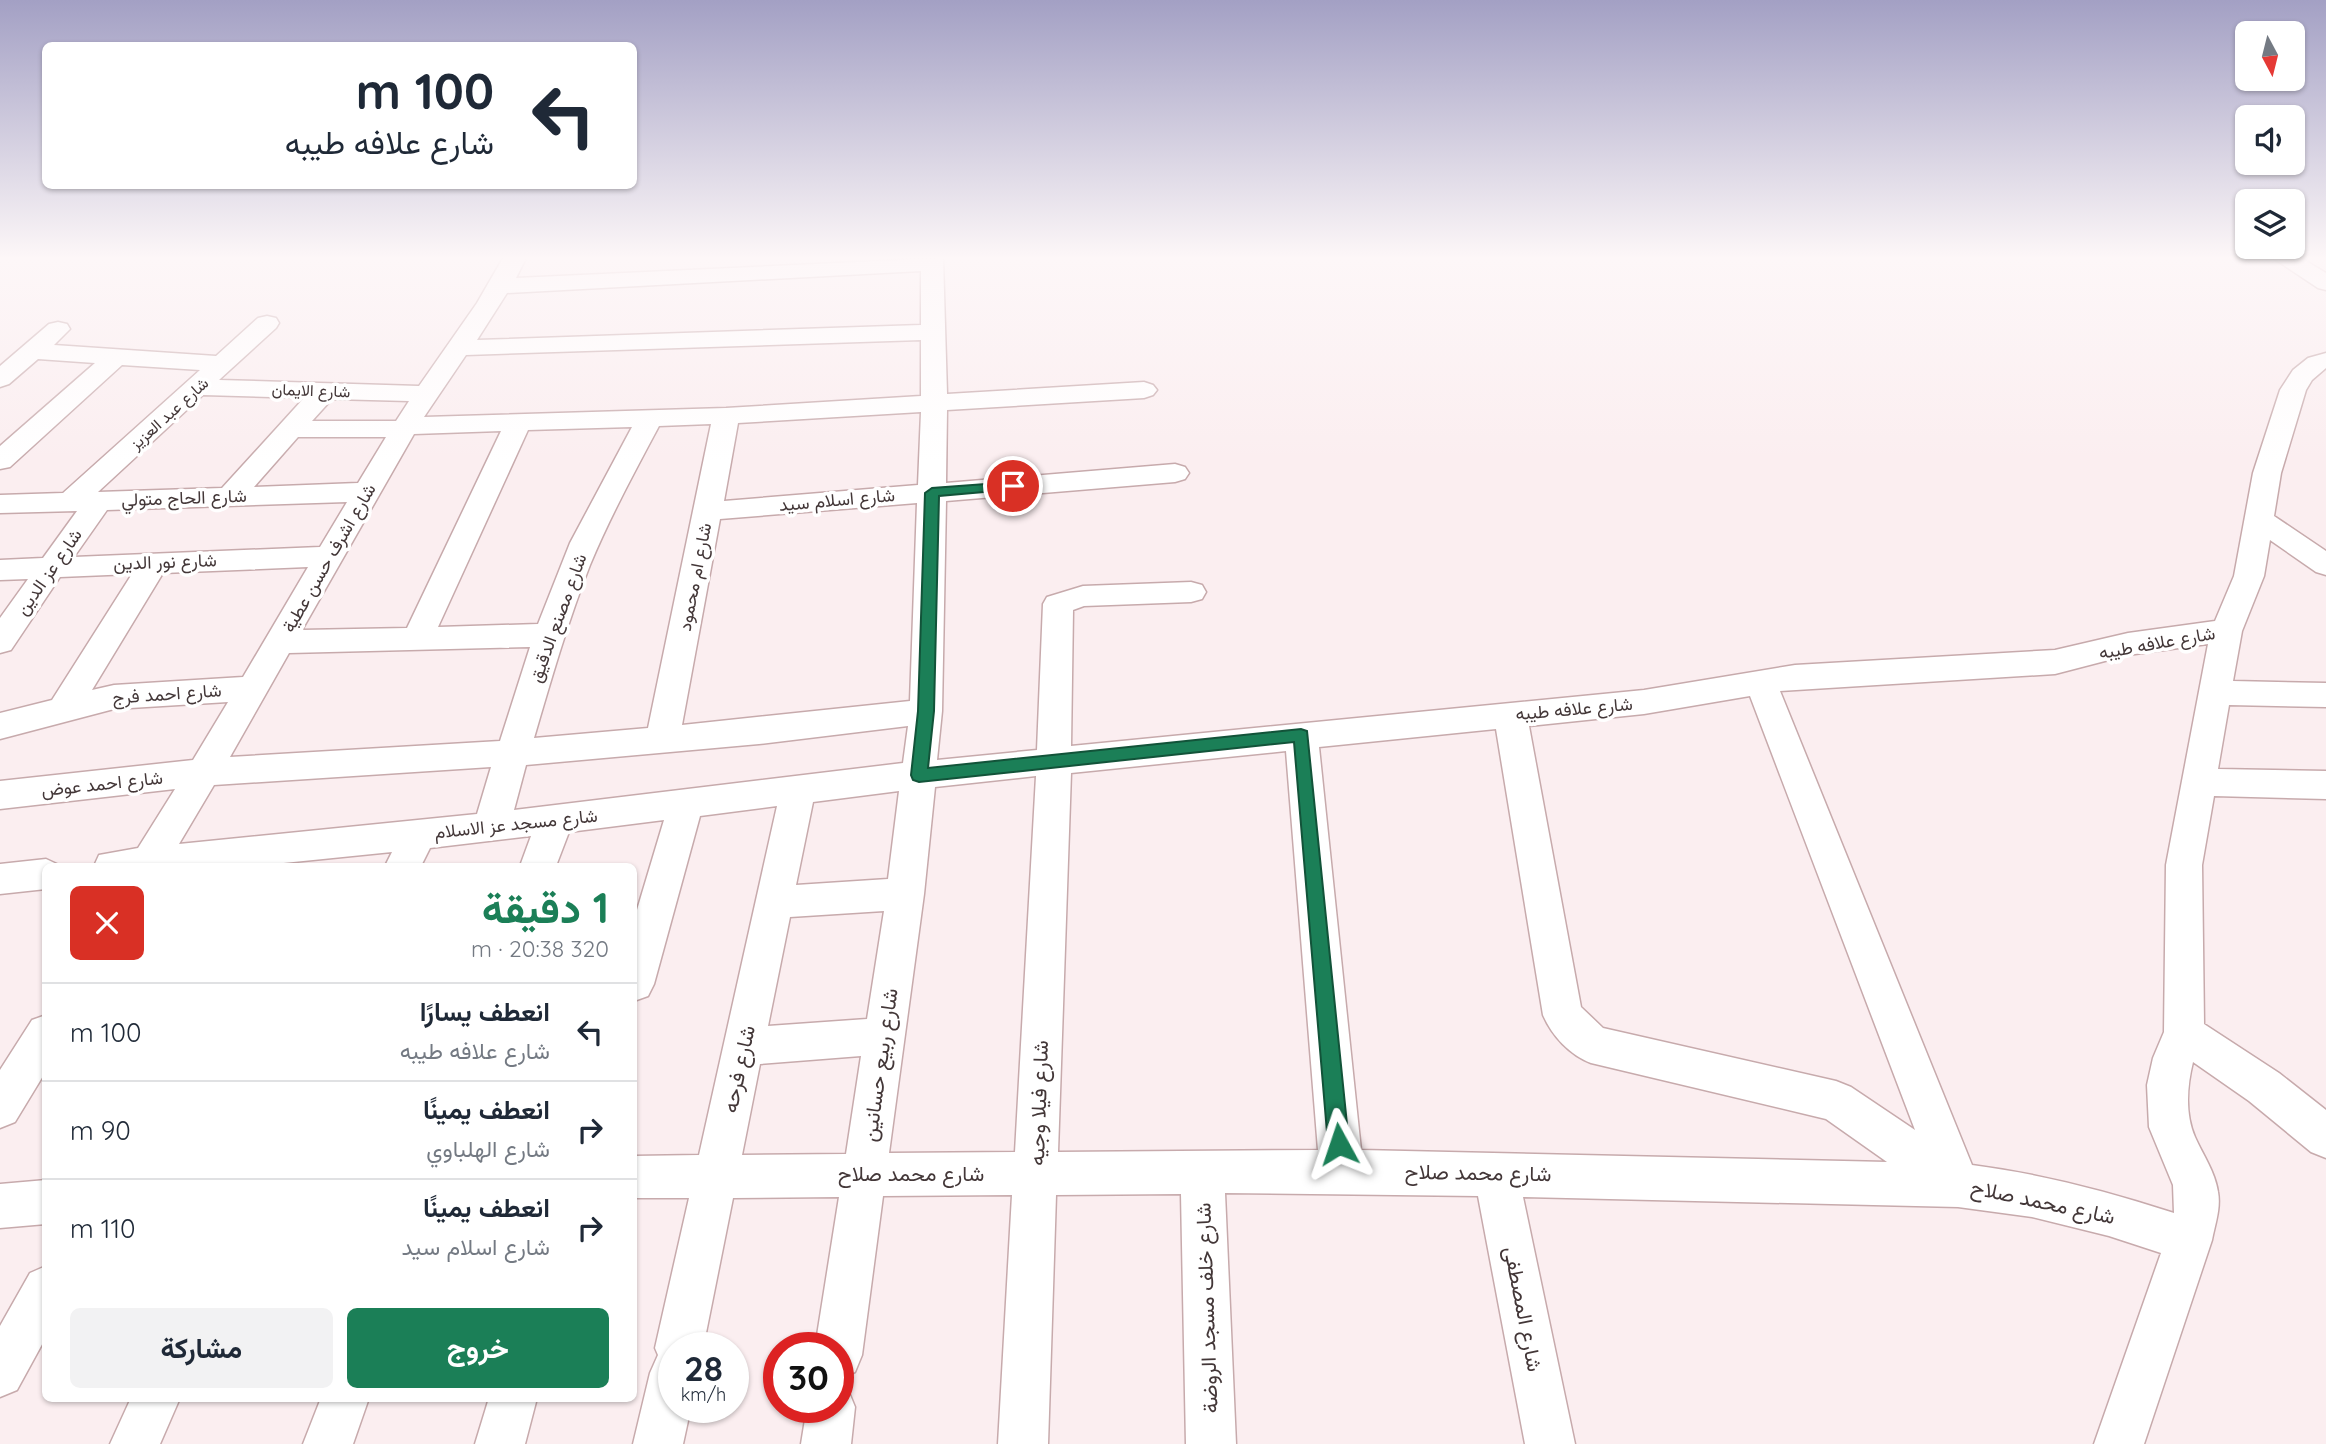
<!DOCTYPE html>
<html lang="ar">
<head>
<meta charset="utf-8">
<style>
	body { margin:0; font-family:Quicksand,Vazirmatn,sans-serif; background:#f2f2f3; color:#1f2937; direction:rtl; height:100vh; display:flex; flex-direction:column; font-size:26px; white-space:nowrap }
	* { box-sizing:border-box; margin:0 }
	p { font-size:23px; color:#747a83 }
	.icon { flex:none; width:38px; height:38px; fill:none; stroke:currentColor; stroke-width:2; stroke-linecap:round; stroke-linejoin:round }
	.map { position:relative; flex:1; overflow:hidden; direction:ltr }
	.drawer { position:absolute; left:42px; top:863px; width:595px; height:539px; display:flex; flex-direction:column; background:#fff; border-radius:10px; box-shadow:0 2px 5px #0004; direction:rtl }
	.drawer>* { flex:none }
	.top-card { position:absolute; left:42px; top:42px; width:595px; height:147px; border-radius:10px; box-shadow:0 2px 5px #0004; direction:rtl; background:#fff; color:#1f2937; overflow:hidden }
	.needle { width:46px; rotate:173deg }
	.fabs { position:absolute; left:2235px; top:21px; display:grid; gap:14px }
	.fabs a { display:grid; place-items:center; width:70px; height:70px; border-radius:10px; background:#fff; box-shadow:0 2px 5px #0004; font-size:35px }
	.speed { position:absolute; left:658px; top:1332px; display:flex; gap:14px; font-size:35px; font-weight:700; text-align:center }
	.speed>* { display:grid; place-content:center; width:91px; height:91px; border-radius:50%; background:#fff; box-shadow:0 2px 5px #0004; line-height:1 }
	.speed small { font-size:18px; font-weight:400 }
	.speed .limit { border:10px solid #d22; background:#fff; color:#111 }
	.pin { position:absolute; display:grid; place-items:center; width:60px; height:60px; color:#fff; margin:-30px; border:4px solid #fff; border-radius:50%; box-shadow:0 2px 7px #0007 }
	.me { position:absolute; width:77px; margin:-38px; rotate:355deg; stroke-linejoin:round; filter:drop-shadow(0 0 5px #0008) }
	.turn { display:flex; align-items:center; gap:24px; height:147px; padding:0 28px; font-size:32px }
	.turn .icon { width:91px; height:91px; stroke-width:2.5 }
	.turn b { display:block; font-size:49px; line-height:60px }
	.round { display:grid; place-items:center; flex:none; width:74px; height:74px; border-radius:10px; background:#f2f2f3 }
	.summary { display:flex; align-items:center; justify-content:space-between; height:119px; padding:0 28px }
	h1 { font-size:42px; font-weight:700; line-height:52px; color:#1b7f57 }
	.cta { display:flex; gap:14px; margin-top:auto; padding:14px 28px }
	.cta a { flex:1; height:80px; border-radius:10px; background:#1b7f57; color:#fff; font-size:28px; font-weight:700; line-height:80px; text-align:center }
	.cta a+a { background:#f2f2f3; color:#1f2937 }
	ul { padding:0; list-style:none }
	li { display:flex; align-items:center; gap:21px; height:98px; padding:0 28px; border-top:2px solid #e0e1e3 }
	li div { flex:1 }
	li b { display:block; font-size:26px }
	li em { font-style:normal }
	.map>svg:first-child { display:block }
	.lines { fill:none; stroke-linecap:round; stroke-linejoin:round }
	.minor-casing { stroke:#c7aaac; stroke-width:3 }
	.minor { fill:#fff; fill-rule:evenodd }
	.route { fill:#1b7f57; stroke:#125339; stroke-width:2 }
	.labels { text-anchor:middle; stroke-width:7; stroke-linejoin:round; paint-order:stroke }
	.far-street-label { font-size:16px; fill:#433738; stroke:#fff }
	.street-label { font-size:18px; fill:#433738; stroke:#fff }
	.near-street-label { font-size:21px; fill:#433738; stroke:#fff }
</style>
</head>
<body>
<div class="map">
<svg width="2326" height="1444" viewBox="0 0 2326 1444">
	<rect width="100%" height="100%" fill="#fbeef0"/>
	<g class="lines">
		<g class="minor-casing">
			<path id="minor" d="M503,258H526L516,278L943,258L947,394L1144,382L1153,385L1157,390L1153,395L1144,398L947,410L946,483L1175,464L1185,467L1189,473L1185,479L1175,482L946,501L942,711L937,760L1037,750L1043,604L1047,597L1083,586L1191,582L1202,585L1206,592L1202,599L1191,602L1084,606L1073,610L1071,746L1644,690L1795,665L2055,650L2128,633L2215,621L2234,576L2253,473L2280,390L2293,370L2308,358L2326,353V368L2312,380L2306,390L2281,473L2274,516L2326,551V575L2316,572L2270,540L2264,576L2242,631L2233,681L2326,683V707L2229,705L2218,769L2326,771V799L2214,796L2202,865L2204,1024L2279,1073L2326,1110V1158L2311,1152L2249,1101L2193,1062C2187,1086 2185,1114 2195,1137C2203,1155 2215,1172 2218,1192C2221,1208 2215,1224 2212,1240L2144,1444H2094L2161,1253L2109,1236L2032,1217L1958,1207L1523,1197L1575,1444H1525L1478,1196L1225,1193L1236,1444H1186L1181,1194L1056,1195L1048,1444H998L1012,1195L883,1196L862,1355L855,1372L838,1379V1348H815L839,1197L733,1198L703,1348H674V1407H691L683,1444H633L650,1373L658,1355L655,1348L689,1198H634V1156L699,1155L777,806L700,816L654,984L648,996L634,1001V920L664,820L569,832L556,866H520L531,836L430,848L421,866H385L392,852L254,866H94L99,855L138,848L175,789L0,809V781L193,760L228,702L114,709L0,739V713L52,700L132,574L60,577L11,650L0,653V618L28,579L0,580V560L43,558L77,511L0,513V495L63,493L200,370L122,365L10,467L0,469V446L95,363L38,359L9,384L0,387V366L49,324L58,322L67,324L70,329L54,345L216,356L258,318L267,316L276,318L279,323L276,328L219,380L419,386L477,303ZM921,271V325L477,340L507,293ZM921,340V396L726,408L424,417L466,355ZM203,395L304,398L222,488L98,492ZM332,399L409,401L396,421H312ZM921,412L918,485L724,501L738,423ZM711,424L648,728L534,738C551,680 568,621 590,565C610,517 635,471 659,426ZM632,427L570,543L538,624L438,627L528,430ZM501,431L407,628L302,630L414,434ZM298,437H386L358,483L254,487ZM347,502L320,547L74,557L107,510ZM917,503L910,701L682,725L720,519ZM308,567L243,677L114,685L92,690L163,573ZM2208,644L2166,865L2164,1032L2153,1058L2147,1085L2149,1127L2173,1185L2174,1213C2107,1191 2041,1174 1972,1165L1780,691L2055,674L2128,655ZM530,647L500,741L230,757L289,653ZM1750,696L1915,1130L1851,1087L1836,1081L1603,1028L1581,1007L1529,726L1644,714ZM908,726L903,763L514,810L526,765L759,744ZM1496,729L1543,1015C1552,1036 1570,1055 1591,1063L1826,1119L1887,1162L1361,1150L1319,747ZM1286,751L1318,1150L1058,1152L1071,773ZM491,767L477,814L179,844L214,785ZM1036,776L1015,1152L889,1153L924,894L935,787ZM899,791L888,879L796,885L813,802ZM884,911L867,1019L768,1026L790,917ZM861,1056L846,1154L742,1155L760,1064Z
				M2273,258H2301L2326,273V290L2318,288Z
				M46,859L61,866H46V889L0,894V864Z
				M46,1015V1071L15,1122L0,1128V1070L32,1020Z
				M46,1180V1224L0,1228V1184Z
				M46,1266V1337L17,1390L0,1397V1326L30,1273Z
				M838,1386L848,1390L855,1407L851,1444H801L807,1407H838Z
				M131,1398H180L160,1444H110Z
				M321,1398H369L353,1444H303Z
				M489,1398H537L525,1444H475Z"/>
		</g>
		<use href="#minor" class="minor"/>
	</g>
	<linearGradient id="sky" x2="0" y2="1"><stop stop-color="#a3a0c4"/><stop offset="0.56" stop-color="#fdf7f8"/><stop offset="1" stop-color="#fdf7f8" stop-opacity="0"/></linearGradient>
	<rect width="2326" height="461" fill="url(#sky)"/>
	<path class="route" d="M1013,482L1020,486L1018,489L939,496L934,711L928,768L1301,729L1307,731L1349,1144L1346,1151L1339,1154L1331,1151L1328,1144L1294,742L919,782L913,780L911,775L918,711L925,493L932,488Z"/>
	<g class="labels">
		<g class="far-street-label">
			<text transform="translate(311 390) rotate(2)" y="6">شارع الايمان</text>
			<text transform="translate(169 413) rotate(-42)" y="6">شارع عبد العزيز</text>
		</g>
		<g class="street-label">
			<text transform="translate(184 498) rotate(-2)" y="6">شارع الحاج متولي</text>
			<text transform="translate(837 500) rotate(-5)" y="6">شارع اسلام سيد</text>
			<text transform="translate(329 558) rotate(-60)" y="6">شارع اشرف حسن عطية</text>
			<text transform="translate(165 562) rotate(-2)" y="6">شارع نور الدين</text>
			<text transform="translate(49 572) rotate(-55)" y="6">شارع عز الدين</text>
			<text transform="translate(695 577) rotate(-79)" y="6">شارع ام محمود</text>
			<text transform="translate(558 618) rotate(-70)" y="6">شارع مصنع الدقيق</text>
			<text transform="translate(2157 643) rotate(-10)" y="6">شارع علافه طيبه</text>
			<text transform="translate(167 694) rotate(-4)" y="6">شارع احمد فرج</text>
			<text transform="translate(1574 709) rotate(-5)" y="6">شارع علافه طيبه</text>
			<text transform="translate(102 784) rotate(-6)" y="6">شارع احمد عوض</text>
			<text transform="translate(516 824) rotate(-6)" y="6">شارع مسجد عز الاسلام</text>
		</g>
		<g class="near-street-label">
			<text transform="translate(880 1065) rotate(-82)" y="7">شارع ربيع حسانين</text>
			<text transform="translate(739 1069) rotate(-78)" y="7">شارع فرحه</text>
			<text transform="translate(1039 1103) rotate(-88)" y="7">شارع فيلا وجيه</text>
			<text transform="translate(1478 1173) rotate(1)" y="7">شارع محمد صلاح</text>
			<text x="911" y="1181">شارع محمد صلاح</text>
			<text transform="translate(2043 1202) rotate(12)" y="7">شارع محمد صلاح</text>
			<text transform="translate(1207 1308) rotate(-92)" y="7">شارع خلف مسجد الروضة</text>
			<text transform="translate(1523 1309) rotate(79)" y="7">شارع المصطفى</text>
		</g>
	</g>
</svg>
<div class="fabs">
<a><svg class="needle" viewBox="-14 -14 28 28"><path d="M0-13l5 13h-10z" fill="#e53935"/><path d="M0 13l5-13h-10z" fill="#747a83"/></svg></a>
<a><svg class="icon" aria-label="sound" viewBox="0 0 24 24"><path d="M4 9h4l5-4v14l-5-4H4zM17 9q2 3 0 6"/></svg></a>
<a><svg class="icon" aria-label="layers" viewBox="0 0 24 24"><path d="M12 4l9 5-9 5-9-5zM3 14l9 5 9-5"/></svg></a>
</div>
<div class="speed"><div>28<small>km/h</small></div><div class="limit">30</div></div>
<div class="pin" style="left:1013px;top:486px;background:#d93025"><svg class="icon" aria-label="arrive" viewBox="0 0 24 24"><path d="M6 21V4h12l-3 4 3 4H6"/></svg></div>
<svg class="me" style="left:1339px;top:1144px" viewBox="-20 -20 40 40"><path d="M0-17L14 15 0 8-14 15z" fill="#1b7f57" stroke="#fff" stroke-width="4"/></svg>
<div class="top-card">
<div class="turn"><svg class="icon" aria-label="left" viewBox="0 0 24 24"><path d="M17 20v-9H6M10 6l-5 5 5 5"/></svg><div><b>100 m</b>شارع علافه طيبه</div></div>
</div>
<section class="drawer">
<div class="summary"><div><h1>1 دقيقة</h1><p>320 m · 20:38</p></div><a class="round" style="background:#d93025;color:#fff"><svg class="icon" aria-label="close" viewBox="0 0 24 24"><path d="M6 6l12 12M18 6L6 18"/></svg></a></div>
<ul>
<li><svg class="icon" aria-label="left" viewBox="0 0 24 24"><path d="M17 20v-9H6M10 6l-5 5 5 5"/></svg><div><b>انعطف يسارًا</b><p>شارع علافه طيبه</p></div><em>100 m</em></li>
<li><svg class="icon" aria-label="right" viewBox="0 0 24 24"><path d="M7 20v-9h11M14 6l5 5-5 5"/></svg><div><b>انعطف يمينًا</b><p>شارع الهلباوي</p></div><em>90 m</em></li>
<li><svg class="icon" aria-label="right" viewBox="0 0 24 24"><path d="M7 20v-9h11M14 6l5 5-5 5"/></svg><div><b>انعطف يمينًا</b><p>شارع اسلام سيد</p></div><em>110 m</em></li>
</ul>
<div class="cta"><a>خروج</a><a>مشاركة</a></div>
</section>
</div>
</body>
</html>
